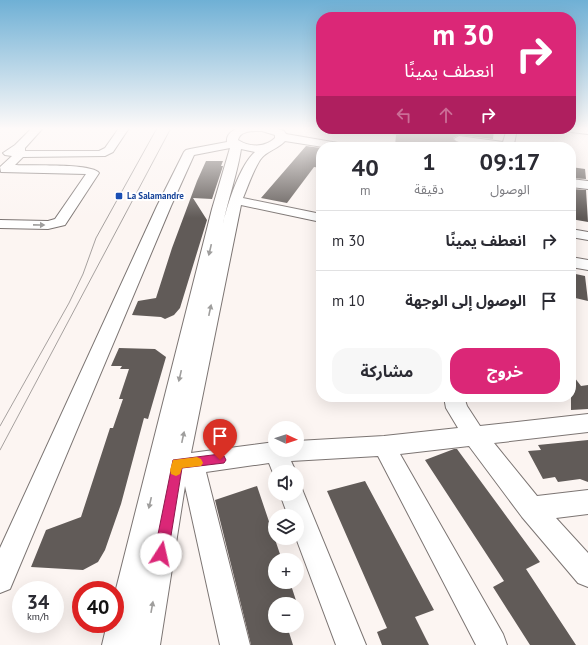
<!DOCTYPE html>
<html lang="ar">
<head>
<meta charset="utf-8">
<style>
	body { margin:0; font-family:"PT Sans","Noto Sans Arabic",sans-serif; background:#f7f7f7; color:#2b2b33; direction:rtl; height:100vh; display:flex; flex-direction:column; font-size:15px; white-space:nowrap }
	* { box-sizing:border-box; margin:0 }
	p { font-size:13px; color:#7c7c81 }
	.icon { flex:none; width:22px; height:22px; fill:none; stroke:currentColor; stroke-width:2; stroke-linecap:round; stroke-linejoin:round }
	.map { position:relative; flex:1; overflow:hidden; direction:ltr }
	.panel { position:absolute; left:316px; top:142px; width:260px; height:260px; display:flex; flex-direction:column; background:#fff; border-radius:16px; box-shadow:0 4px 16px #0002; direction:rtl }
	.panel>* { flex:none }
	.hud { position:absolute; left:316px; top:12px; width:260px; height:122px; border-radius:16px; box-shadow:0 4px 16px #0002; direction:rtl; background:#db2777; color:#fff; overflow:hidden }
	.needle { width:26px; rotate:93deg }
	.fabs { position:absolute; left:268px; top:421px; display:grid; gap:8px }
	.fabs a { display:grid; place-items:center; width:36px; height:36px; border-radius:50%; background:#fff; box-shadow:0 4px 16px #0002; font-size:20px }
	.speed { position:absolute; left:12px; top:581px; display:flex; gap:8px; font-size:20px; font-weight:700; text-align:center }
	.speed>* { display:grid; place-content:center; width:52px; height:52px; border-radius:50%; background:#fff; box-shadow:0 4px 16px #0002; line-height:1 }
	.speed small { font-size:10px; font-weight:400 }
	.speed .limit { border:6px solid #d22; background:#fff; color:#111 }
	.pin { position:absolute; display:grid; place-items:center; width:34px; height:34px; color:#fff; margin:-41px -17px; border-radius:50% 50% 50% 0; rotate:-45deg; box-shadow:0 0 4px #0007 }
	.pin .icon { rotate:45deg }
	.me { position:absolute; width:44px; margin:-22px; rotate:10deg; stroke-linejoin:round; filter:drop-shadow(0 0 3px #0008) }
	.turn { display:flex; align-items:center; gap:14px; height:84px; padding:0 16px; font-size:18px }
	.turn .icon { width:52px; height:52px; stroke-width:2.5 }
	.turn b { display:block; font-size:28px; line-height:34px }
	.lanes { display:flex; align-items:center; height:38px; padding:0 16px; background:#0003; justify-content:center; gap:20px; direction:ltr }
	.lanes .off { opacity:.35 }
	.eta { display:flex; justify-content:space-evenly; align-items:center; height:68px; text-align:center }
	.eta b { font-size:24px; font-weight:700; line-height:28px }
	.cta { display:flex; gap:8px; margin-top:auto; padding:8px 16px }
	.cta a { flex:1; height:46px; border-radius:16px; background:#db2777; color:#fff; font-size:16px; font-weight:700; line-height:46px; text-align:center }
	.cta a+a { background:#f7f7f7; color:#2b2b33 }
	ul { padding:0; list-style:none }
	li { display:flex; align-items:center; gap:12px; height:60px; padding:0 16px; border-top:1px solid #e1e1e2 }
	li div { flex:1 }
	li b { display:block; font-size:15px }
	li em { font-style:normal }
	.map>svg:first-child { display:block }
	.building { fill:#615b58 }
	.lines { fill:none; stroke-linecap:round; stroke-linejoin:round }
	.minor-casing { stroke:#7c7573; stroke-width:2 }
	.minor { fill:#fff; fill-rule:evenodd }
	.tram { stroke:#a6a19f; stroke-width:1 }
	.oneway { fill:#9f9e9d }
	.route { fill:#db2777; stroke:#8e194d }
	.slow { fill:#f59e0b }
	.transit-dot { fill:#1a4fb4; stroke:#fff; stroke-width:1.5 }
	.labels { text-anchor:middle; stroke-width:4; stroke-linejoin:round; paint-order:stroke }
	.far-transit-label { font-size:9px; font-weight:bold; fill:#164399; stroke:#fff; text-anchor:start }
</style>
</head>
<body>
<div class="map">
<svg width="588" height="645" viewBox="0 0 588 645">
	<rect width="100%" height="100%" fill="#fcf5f2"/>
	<path class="building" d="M404,129H494L493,139L459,135L453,138L458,143L479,147H395L396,135L404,132Z
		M306,146L321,148V168L314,167L287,203L261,198Z
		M206,161H223L221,166H223L212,199L193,198L207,220L180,308L174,315L165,319L161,317L132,315L138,301L156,298L172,248L197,181Z
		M571,167L585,169L586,179L571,178Z
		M571,189L586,190L588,222L571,219Z
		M571,273L585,276L588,301L571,297Z
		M119,348L155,349L166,357L148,419L144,418L121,504L105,550L98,562L83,570L31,567L46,530L81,517L110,428H113L123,399H119L129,369H120L122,366H111Z
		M571,373L581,386L588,385V409L571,410Z
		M588,440V482L580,479L558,482L555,477L543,479L528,451L541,450L538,445Z
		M454,449H457L540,562L526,569L576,645H530L493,587L504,581L425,460Z
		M365,481L434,610L415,617L429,645H382L377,632L387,628L327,491Z
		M257,486L282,560H275V582H290L302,619L297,621V604H275V626H287L293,645H251L215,500Z"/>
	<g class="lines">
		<g class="minor-casing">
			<path id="minor" d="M32,128H43L25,148V151H99L105,148L119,128H129L113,152L105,156L23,157L15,165C30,166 92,163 99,173L65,225L48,229L0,228V220L48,221L55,219L86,174L1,172L0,167L12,156L5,155L3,153L15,145Z
				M239,128H275L284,131L286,134L344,144L350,147H323L285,141C278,149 266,151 260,160C253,171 248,186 243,198L321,214V222L241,205L191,453L275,442V450H297V441L384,436L458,428L446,408L444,397H464L467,406L480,426L588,414V432L494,443L537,496L588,490V514L556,518L588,553V587L578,583L522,517L469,446L400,454L503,634L507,645H476L378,456L291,461L296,472H275V478L269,463L206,472L250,645H220L185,486L160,645H102L107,624H115V593L212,209L230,148L194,155L171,206L10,589L0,593V548L157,206L184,152L186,150L190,149L227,142C226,135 232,130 239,128ZM262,131L275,135V138C265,148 249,147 238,140C240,130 254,131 262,131ZM241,149L255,152C240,165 227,205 223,224C228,199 237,175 241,149Z
				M571,128H588V134L571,132L566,129H571Z
				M378,129H402L403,131L398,134L379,131Z
				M507,129H517L514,144L520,147C508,147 460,147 454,139L459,136L503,142Z
				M571,179L588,181V189L571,187Z
				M571,229L588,232V240L571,237Z
				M571,257L588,260V270L571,267Z
				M297,484L301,486L304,494L366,645H336L296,538L297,516H288L280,494H297Z"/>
		</g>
		<use href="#minor" class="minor"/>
		<path class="tram" d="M0,426L69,303L83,274L96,238L157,128
			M0,450L171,128"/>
	</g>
	<defs><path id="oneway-solid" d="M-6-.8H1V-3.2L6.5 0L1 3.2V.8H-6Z"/></defs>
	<g class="oneway">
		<use href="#oneway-solid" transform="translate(39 225) rotate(1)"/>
		<use href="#oneway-solid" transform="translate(210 250) rotate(103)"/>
		<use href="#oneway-solid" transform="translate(210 310) rotate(-78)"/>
		<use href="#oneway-solid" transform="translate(180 376) rotate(103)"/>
		<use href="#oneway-solid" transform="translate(183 437) rotate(-78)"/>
		<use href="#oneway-solid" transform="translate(150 503) rotate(103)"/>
		<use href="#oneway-solid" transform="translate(152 607) rotate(-80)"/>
	</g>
	<linearGradient id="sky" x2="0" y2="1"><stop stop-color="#6fb0d5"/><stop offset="0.59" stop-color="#fefaf9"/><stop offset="1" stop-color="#fefaf9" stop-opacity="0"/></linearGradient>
	<rect width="588" height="218" fill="url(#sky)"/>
	<path class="route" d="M220,454L224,456L226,460L224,463L182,468L168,554L166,559L161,561L156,559L154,554L173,460Z"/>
	<path class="slow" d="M197,457L201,459L203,463L201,466L182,468L180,474L176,476L171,474L170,470L173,460Z"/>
	<rect class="transit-dot" x="115" y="192" width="8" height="8" rx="2"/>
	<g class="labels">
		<g class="far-transit-label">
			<text x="127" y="199">La Salamandre</text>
		</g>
	</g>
</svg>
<div class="fabs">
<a><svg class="needle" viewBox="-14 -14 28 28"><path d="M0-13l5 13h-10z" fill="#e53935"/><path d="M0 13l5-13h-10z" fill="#7c7c81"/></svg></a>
<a><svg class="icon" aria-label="sound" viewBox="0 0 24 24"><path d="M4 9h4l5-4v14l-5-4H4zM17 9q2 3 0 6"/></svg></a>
<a><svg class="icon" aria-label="layers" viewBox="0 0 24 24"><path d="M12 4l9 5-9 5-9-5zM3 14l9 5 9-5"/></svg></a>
<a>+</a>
<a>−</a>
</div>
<div class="speed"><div>34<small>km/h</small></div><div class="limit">40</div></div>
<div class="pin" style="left:220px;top:460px;background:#d93025"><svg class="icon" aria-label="arrive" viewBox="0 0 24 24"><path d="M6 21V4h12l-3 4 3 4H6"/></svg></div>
<svg class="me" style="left:161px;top:554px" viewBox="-20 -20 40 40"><circle r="19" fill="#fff"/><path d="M0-13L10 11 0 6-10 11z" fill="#db2777"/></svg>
<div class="hud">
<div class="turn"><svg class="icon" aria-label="right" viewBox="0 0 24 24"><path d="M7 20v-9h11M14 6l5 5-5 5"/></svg><div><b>30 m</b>انعطف يمينًا</div></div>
<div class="lanes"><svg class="icon off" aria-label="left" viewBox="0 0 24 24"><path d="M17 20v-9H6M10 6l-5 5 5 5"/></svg><svg class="icon off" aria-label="ahead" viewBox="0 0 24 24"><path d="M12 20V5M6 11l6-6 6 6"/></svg><svg class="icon" aria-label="right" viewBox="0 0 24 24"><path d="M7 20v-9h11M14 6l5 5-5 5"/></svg></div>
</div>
<section class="panel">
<div class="eta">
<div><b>09:17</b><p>الوصول</p></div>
<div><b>1</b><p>دقيقة</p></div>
<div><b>40</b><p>m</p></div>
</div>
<ul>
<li><svg class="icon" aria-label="right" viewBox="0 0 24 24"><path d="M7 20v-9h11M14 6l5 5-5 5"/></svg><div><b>انعطف يمينًا</b></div><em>30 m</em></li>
<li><svg class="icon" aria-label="arrive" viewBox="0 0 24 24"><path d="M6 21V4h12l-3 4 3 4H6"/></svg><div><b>الوصول إلى الوجهة</b></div><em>10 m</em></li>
</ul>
<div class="cta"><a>خروج</a><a>مشاركة</a></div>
</section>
</div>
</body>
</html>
